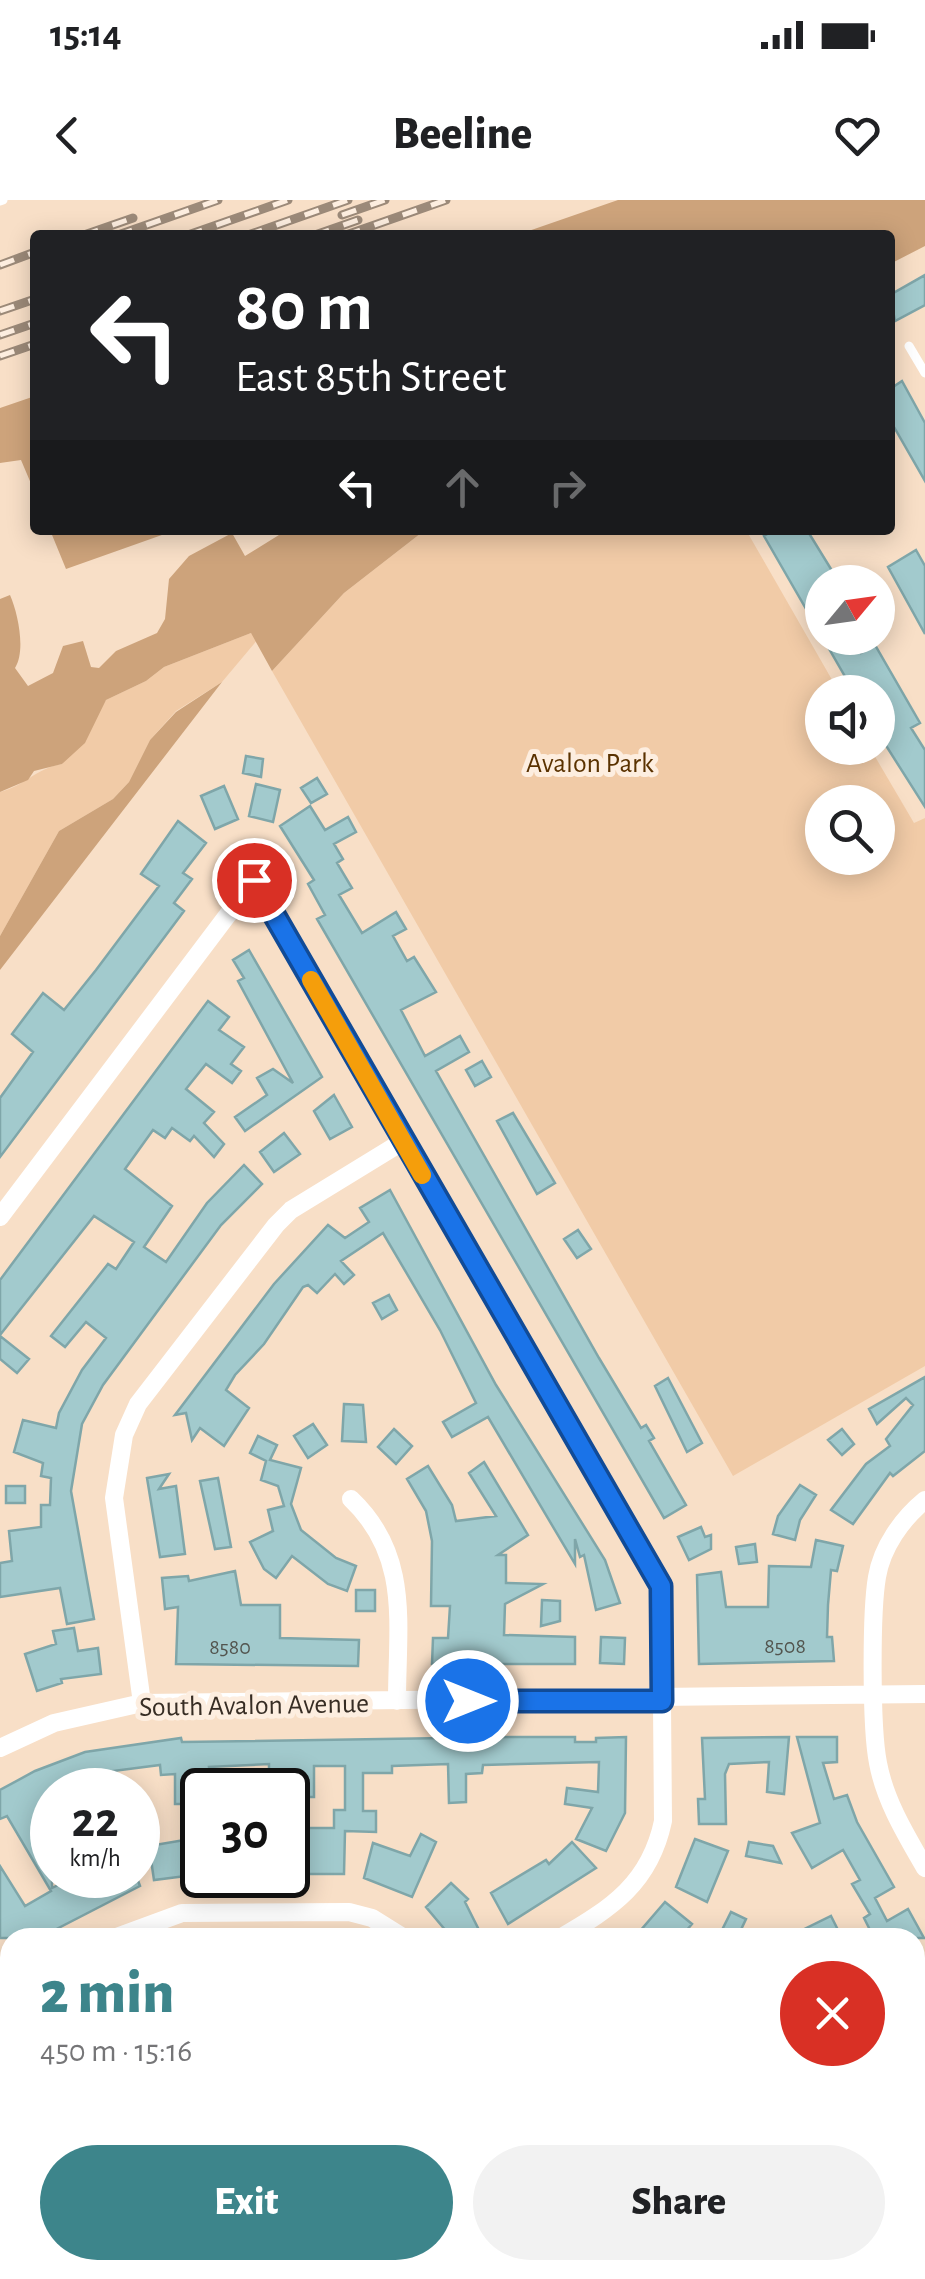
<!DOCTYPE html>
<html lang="en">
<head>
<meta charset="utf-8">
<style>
	body { margin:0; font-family:"Alegreya Sans",sans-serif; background:#f2f2f2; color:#202124; height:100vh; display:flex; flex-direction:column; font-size:38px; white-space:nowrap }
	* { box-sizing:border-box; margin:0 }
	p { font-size:32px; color:#757577 }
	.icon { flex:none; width:55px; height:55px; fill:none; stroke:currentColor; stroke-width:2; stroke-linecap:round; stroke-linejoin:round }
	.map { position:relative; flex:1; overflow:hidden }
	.sheet { position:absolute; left:0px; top:1728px; width:925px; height:352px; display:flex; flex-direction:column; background:#fff; border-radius:30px 30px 0 0; box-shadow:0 5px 25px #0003 }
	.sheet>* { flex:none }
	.guide { position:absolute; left:30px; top:30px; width:865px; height:305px; border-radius:10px; box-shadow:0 5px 25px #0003; background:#202124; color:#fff; overflow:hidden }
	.needle { width:65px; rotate:61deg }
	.tools { position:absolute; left:805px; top:365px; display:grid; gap:20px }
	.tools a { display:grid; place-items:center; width:90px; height:90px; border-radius:50%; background:#fff; box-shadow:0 5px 25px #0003; font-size:50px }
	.speed { position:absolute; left:30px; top:1568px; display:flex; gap:20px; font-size:50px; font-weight:700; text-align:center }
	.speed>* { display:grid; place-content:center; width:130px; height:130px; border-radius:50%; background:#fff; box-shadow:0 5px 25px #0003; line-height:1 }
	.speed small { font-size:25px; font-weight:400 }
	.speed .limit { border:5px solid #111; border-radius:15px; background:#fff; color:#111 }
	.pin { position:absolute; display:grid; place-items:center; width:85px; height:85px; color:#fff; margin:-42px; border:5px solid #fff; border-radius:50%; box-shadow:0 2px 10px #0007 }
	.me { position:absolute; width:110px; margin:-55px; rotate:90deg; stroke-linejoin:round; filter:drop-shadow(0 0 8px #0008) }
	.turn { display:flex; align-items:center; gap:35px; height:210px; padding:0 40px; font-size:45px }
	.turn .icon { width:130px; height:130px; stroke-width:2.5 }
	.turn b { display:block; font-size:70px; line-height:85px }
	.lanes { display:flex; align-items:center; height:95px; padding:0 40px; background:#0003; justify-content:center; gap:50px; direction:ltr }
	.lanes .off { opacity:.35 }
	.round { display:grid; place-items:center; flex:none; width:105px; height:105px; border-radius:52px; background:#f2f2f2 }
	.overview { display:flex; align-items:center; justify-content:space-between; height:170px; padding:0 40px }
	h1 { font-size:60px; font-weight:800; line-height:75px; color:#3d858b }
	.button { display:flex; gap:20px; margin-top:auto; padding:20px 40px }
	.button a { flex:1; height:115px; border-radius:60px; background:#3d858b; color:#fff; font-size:40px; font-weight:800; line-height:115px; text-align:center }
	.button a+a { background:#f2f2f2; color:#202124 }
	.status { display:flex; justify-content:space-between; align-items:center; height:70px; padding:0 50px; background:#fff; direction:ltr }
	.status svg { height:28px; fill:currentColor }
	header { display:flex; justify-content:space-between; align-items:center; height:130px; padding:0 40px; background:#fff; font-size:45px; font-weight:800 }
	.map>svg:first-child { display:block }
	.green { fill:#f1cba7; fill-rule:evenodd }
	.forest { fill:#cda37b }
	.building { fill:#a2cacd; stroke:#7fa6a9; stroke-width:2.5 }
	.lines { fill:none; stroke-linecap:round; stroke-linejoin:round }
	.service { stroke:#fff; stroke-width:9 }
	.minor { stroke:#fff; stroke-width:18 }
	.rail-casing { stroke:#9c8a79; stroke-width:9 }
	.rail { stroke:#fdeee0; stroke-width:5; stroke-dasharray:15; stroke-linecap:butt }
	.route-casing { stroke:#114b97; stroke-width:25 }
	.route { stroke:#1a73e8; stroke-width:18 }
	.slow { stroke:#f59e0b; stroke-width:18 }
	.labels { text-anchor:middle; stroke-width:10; stroke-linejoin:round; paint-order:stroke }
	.number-label { font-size:22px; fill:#52544e }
	.park-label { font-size:28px; fill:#5a3200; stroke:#fdeee0 }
	.street-label { font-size:28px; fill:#372d24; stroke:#fdeee0 }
</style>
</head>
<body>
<div class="status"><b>15:14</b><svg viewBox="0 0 49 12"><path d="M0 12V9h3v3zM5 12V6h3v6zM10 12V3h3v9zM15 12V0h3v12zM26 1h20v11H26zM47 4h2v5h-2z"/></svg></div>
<header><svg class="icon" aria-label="back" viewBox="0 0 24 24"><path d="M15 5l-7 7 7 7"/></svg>Beeline<svg class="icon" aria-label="heart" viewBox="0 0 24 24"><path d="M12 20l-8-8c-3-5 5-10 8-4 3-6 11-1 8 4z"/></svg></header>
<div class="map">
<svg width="925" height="2079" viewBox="0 0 925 2079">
	<rect width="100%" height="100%" fill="#f8dfc7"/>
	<path class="green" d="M425,330H746L839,492H822V548H870L914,623L925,618V1166L733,1276L272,471L344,393ZM822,602H878V658H822Z
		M251,433L258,439L222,482L176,511L150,540L129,582L113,599L59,631L0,736V592C24,586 37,568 62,564L106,500L146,481L164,467Z"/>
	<path class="forest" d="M618,0H925V46L890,64V35H517Z
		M35,196V293L21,260L0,263V208Z
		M50,330H176L66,369Z
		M287,330H425L344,393L272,471L251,433L164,467L146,481L106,500L85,543L62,564L34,571L28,580L0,592V399L10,395C18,413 26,451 15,468L28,486L53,473L63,446L83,441L91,467L99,468L116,451L157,433L165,419L169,379L189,356L232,333L245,356Z
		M222,482L0,770V736L59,631L113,599L129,582L150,540L176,512Z"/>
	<path class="building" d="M925,75V105L895,121L890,95Z
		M902,181L925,223V281L890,220V189Z
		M774,330H807L839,382H822V438H854L861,453L875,445L920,523L911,528L925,550V607L878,533V492H854L764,336Z
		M916,350L925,366V434L888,367Z
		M246,556L263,559L261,577L243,573Z
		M317,578L327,594L311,603L301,588Z
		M256,584L280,590L273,622L249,616Z
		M224,586L238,619L215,629L201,596Z
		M310,606L325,630L348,617L356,632L334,644L343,659L337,663L352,688L339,695L362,733L396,712L406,729L393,736L407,761L414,757L436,792L401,810L425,856L460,836L469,852L436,871L599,1158L641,1228L646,1225L654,1238L649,1241L686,1305L664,1318L317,719L325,715L308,684L314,680L280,626Z
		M178,621L206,643L183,673L192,679L174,703L184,711L0,957V898L33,852L12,834L43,793L64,810L96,770L159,686L141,674Z
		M249,750L322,877L245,931L235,917L267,895L257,878L273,869L293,883L238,781L244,778L233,760Z
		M208,801L229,817L219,830L244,847L231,864L241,871L232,883L206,864L186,889L214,912L204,923L224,944L214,957L194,936L190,941L172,928L165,938L153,930L125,969L172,1006L144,1047L166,1062L207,1003L244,965L262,984L221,1025L103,1185L82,1224L71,1291L94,1419L67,1424L60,1388L0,1397V1363L12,1361L9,1331L41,1327V1305H50L51,1278L41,1276L43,1263L14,1252L23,1220L56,1228L59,1213L82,1170L106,1138L86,1122L65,1147L51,1136L108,1064L116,1069L134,1042L94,1016L0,1135V1080Z
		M482,861L491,877L475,886L466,870Z
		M334,895L352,927L330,939L314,911Z
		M513,913L555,983L537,994L497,921Z
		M284,933L300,954L274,972L260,952Z
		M390,990L496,1185L605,1360L620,1403L596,1410L584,1355L580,1357L575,1339V1364L488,1217L452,1237L443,1222L476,1203L440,1130L383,1033L341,1061L354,1075L344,1084L335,1074L317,1093L308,1085L303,1087L264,1144L235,1175L226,1190L249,1208L224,1246L200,1228L192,1240L186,1213L175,1215L274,1084L328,1025L345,1038L369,1022L360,1008Z
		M578,1030L591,1049L577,1058L564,1039Z
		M389,1095L397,1110L382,1119L373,1103Z
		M0,1136L29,1159L17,1173L0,1159Z
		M925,1177V1251L893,1276L890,1273L853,1324L831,1310L866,1264L890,1246L886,1239L913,1205L906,1198L877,1224L869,1209Z
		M668,1178L702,1243L687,1252L655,1186Z
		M344,1204L363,1205L366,1242L342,1241Z
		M313,1224L327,1245L308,1258L294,1236Z
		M394,1229L412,1246L396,1264L378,1247Z
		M842,1229L854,1244L842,1255L828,1240Z
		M258,1236L277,1245L270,1260L301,1268L291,1304L301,1330L336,1358L356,1366L347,1391L328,1384L292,1356L276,1378L264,1369L250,1342L273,1331L268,1310L284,1306L278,1286L261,1280L266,1261L250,1253Z
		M484,1262L528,1335L498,1355H506V1383L543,1384L505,1404L504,1435L575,1437V1464H432L433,1438H448L450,1406H431L432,1341L426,1311L407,1279L428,1266L452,1305L456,1321L496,1316L469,1273Z
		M169,1274L159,1289L176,1286L185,1354L160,1357L147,1278Z
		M218,1278L231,1347L215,1349L200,1281Z
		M800,1285L816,1295L800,1320L795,1340L773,1334L778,1316Z
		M6,1286H25V1303H6Z
		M701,1327L705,1337L711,1335V1349L689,1360L678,1337Z
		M816,1340L843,1346L837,1371L831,1370L828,1405L827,1437H832L834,1461L699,1464L697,1375L721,1372L726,1407H768L769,1366L811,1367Z
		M755,1344L757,1362L739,1364L736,1347Z
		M235,1371L241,1405H280V1438L359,1440L358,1466L176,1464L178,1407L165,1409L162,1378L188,1376L189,1381Z
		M356,1390H375V1411H356Z
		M542,1400L560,1401V1421L541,1426Z
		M74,1428L78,1451L98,1448L101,1474L61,1479L62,1483L37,1491L25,1454L56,1444L53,1431Z
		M601,1437L625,1438L624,1464L600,1463Z
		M511,1537H575V1542H596V1538L626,1537L625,1613L606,1651L576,1639L592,1608L565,1604L567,1588L598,1592L599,1562L483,1565L482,1573L466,1574V1602L449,1603L448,1564L392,1566V1573H363V1611H376V1632L345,1631L344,1674H292V1628L288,1626L289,1609L303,1611L302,1628H334V1610H345V1566H314V1597H297V1574H269V1564L209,1567L212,1590H202V1603L192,1604H175V1574L161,1575L160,1565L113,1571L115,1582L92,1587L90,1578L52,1590V1688L78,1675H136L140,1686L39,1738H0V1666L25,1706L51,1691L7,1616L0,1619V1590L35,1571L85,1552L181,1538L182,1542Z
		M789,1537L784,1594L767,1592L769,1562L729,1564L725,1574L726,1624H699L698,1599H705L702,1538Z
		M797,1537H837V1562L823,1563L834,1599L847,1595L857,1622L894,1687L875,1698L887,1721L908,1709L924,1738H874L864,1718L870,1714L852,1684L860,1680L843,1650L812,1668L792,1633L820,1623Z
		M421,1634L436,1642L412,1697L364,1678L373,1643L410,1656Z
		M202,1637V1674L154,1680L149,1646Z
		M695,1639L728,1651L707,1702L676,1687Z
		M572,1642L596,1668L508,1724L491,1693L546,1660L549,1664Z
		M749,1642L773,1646L781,1663L746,1656Z
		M451,1683L468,1699L465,1702L483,1738H452L426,1707Z
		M665,1702L692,1724L680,1738H634Z
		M731,1712L746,1719L737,1738H718Z
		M831,1716L842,1738H786Z"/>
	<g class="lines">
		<path class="service" d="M0,1L3,0
			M909,146L925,173
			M0,1871L10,1889
			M915,1942L925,1936
			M114,2070L120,2079
			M679,2079L695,2070"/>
		<path class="minor" d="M0,1017L254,680L661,1386L663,1621C650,1683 612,1708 560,1738
			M351,1299C411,1356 397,1424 397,1501
			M925,1300C902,1319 882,1347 877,1377C871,1412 871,1528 878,1563C885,1601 906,1635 925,1668
			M142,1503L114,1298L124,1235L138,1204L276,1025L291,1010L402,942
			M0,1548L54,1523L142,1503L925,1494
			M114,1738L182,1713L349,1712L372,1718L404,1738
			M915,1797L925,1791
			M0,1804L10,1798
			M0,2061L10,2055
			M573,2070L578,2079
			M428,2079L443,2070"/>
		<g class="rail-casing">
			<path id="rail" d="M342,15L385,0
				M84,35L133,18
				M118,35L218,0
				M188,35L288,0
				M248,35L348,0
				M315,35L358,20
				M346,35L446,0
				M0,65L35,52
				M0,111L35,99
				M0,135L35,123
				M0,156L35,144"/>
		</g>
		<use href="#rail" class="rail"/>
	</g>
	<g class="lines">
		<g class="route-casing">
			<path id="route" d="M254,680L661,1386L662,1501H468"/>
		</g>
		<use href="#route" class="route"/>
		<path class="slow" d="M311,780L422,975"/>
	</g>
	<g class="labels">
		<g class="number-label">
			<text x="785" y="1453">8508</text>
			<text x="230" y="1454">8580</text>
		</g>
		<g class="park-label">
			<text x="590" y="572">Avalon Park</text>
		</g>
		<g class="street-label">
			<text transform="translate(254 1504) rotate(-1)" y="10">South Avalon Avenue</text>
		</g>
	</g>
</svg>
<div class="tools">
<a><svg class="needle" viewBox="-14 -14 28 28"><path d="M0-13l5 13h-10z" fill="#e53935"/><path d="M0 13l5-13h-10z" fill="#757577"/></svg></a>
<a><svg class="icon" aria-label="sound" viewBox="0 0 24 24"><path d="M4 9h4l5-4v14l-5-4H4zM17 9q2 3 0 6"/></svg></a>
<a><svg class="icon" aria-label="search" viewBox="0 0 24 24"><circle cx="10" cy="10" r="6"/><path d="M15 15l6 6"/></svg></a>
</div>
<div class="speed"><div>22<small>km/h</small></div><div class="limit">30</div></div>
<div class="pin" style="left:254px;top:680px;background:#d93025"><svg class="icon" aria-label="arrive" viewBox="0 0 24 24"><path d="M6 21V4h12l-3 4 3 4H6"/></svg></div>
<svg class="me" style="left:468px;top:1501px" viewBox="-20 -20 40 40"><circle r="17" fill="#1a73e8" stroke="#fff" stroke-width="3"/><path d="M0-11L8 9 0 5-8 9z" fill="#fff"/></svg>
<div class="guide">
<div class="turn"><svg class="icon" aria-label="left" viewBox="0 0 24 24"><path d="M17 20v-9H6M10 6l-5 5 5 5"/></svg><div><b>80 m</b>East 85th Street</div></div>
<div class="lanes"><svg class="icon" aria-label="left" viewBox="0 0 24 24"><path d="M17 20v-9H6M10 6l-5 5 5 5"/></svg><svg class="icon off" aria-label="ahead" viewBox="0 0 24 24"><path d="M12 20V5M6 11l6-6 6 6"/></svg><svg class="icon off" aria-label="right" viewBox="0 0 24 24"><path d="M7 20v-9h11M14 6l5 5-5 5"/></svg></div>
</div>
<section class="sheet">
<div class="overview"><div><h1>2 min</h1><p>450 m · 15:16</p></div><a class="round" style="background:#d93025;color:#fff"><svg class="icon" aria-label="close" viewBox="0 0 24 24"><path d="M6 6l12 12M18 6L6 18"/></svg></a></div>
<div class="button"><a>Exit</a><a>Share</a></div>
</section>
</div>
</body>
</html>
